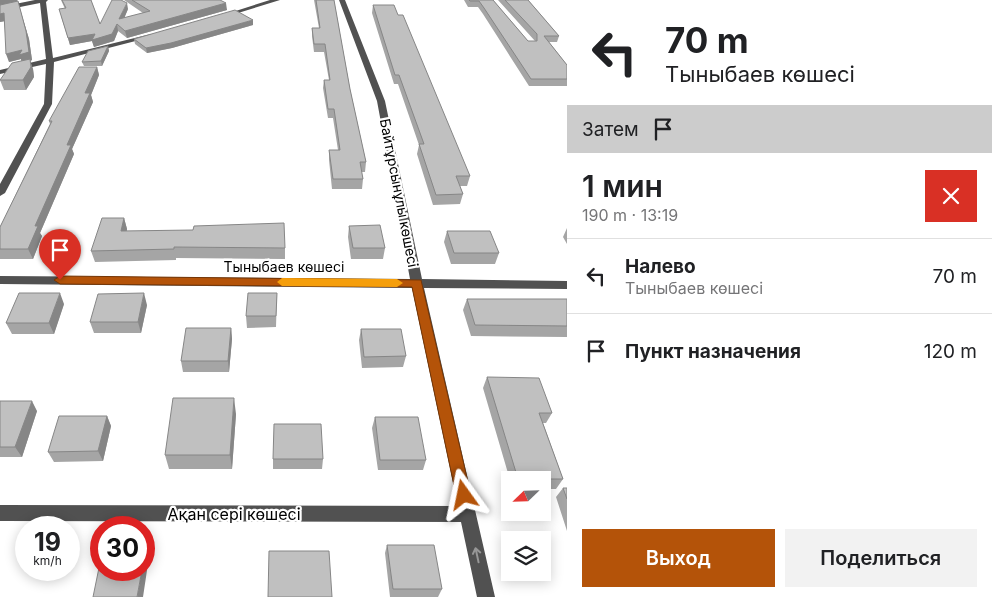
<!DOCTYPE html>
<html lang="ru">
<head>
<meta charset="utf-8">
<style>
	body { margin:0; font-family:Inter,sans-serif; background:#f2f2f2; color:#202124; height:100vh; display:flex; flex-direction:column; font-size:19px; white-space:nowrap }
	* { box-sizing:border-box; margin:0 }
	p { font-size:16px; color:#757577 }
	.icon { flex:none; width:28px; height:28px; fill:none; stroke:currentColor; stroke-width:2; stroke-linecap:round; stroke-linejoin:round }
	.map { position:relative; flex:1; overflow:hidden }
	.details { display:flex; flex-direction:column; background:#fff; width:425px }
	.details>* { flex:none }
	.hud { background:#fff; color:#202124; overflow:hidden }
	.needle { width:32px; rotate:247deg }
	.buttons { position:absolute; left:501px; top:471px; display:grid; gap:10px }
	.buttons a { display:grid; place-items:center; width:50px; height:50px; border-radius:0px; background:#fff; box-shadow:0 2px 12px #0003; font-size:25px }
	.speed { position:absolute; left:15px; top:516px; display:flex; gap:10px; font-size:25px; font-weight:700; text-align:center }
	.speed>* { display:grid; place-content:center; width:65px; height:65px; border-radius:50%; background:#fff; box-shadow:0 2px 12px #0003; line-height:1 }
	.speed small { font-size:12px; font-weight:400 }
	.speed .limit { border:8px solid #d22; background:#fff; color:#111 }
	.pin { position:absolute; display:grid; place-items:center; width:42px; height:42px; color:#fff; margin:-51px -21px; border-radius:50% 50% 50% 0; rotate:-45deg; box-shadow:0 0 5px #0007 }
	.pin .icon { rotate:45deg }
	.me { position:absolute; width:55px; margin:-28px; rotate:348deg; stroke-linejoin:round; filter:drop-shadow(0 0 4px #0008) }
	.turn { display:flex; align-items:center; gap:18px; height:105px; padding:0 15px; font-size:22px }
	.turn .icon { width:65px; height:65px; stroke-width:2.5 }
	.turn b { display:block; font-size:35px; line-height:42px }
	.then { display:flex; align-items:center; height:48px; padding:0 15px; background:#0003; gap:10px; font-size:19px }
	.round { display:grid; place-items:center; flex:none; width:52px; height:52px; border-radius:0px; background:#f2f2f2 }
	.headline { display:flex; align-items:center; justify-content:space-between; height:85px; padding:0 15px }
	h1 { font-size:30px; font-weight:600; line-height:38px }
	.action { display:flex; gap:10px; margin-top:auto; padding:10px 15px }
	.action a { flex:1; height:58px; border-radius:0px; background:#b45309; color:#fff; font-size:20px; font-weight:600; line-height:58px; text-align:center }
	.action a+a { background:#f2f2f2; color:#202124 }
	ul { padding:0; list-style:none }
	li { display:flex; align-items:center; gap:15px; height:75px; padding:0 15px; border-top:1px solid #e0e0e0 }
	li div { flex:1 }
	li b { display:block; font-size:19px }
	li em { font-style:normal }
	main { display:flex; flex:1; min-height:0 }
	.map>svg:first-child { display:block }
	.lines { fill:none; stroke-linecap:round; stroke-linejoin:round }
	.minor { fill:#515151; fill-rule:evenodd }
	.wall { fill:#a5a5a5 }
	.shaded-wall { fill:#868686 }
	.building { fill:#c0c0c0; stroke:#868686 }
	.oneway { stroke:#979797 }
	.route { fill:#b45309; stroke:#753606 }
	.slow { fill:#f59e0b }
	.labels { text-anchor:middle; stroke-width:4.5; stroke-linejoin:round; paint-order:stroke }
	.street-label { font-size:14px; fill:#000; stroke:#fff }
	.near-street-label { font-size:16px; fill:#000; stroke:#fff }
</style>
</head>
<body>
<main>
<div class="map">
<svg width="567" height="597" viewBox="0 0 567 597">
	<rect width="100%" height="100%" fill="#fff"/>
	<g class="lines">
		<path class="minor" d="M35,0H48L46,2L53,58L151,34L155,36L54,62L52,104L5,193L0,196V184L44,104L46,64L0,74V70L46,59L40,3L0,11V7Z
			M270,0H280L225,17L220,16Z
			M339,0H345L385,101L422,279L567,281V289L424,288L495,597H477L461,522L0,521V505L458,506L412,288L0,284V276L410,279L377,101Z"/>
	</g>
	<path class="wall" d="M0,0H17L29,39L32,60L30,61L33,69L34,77L26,90H4L0,80L21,61V59L9,62L4,21L0,22Z
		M61,0H92H91L100,24L128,9L124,18L143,13L124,0H220L227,10L127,38L118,31L114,41L94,47L92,41L70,45L61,16L65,9Z
		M314,0H334L350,89L366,162L365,172H361L363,179L362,189H332L329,160V150H338L333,118H328L323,88L324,80H329L324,52H314L312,36V28H319Z
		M464,0H493L528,41H535L498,0H528L559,36L557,42H549L567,65V86H529L483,14L478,7H468Z
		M373,5L470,176L467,186H460L463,194L460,204L433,205L417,154L419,145L398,84H394L372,13Z
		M253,25L172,48L147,53L135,44L134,39Z
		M108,46L109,51L102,66H84L82,62Z
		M97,67L99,75L91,95L93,102L72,149L74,154L40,233L42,236L33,259H0V227L50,124L49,121Z
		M124,218L127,229V231L285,248V259L176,258V260L95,262L91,251Z
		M349,226L385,248L383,259H351L348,237Z
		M567,228V244L563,237Z
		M447,231L499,253L495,264H451L444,242Z
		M277,293L276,327L247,328L246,316Z
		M467,299H567V337L471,336L463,310Z
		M64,304L54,334H12L6,323Z
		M147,305L141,333H94L90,322Z
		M231,328L232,339L229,372H183L181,361Z
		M361,329L406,356L403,367L362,368L359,340Z
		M487,377L552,413L546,423H543L563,479L556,489H542V480H510L483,388Z
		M0,401L37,411L22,457H0Z
		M236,414L232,469H169L165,455Z
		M107,416L111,426L103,461L54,462L48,452Z
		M375,417L426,460L423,470H378L372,428Z
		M273,459H323L322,469H273Z
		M563,488H567V531L556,497Z
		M387,545L442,589L438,597H390L385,553Z"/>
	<path class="shaded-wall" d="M0,0H17L18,2L0,5Z
		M18,2L29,39L32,60L30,61L33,69L34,77L26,90L23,80L22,63L21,59L9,62L6,54L22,50Z
		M127,3L128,9L121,26L119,19Z
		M226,3L227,10L127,38L125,31Z
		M4,13L6,21L0,22V14Z
		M253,20V25L172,48L147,53L146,48Z
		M117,24L118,31L114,41L94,47L92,41L70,45L68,38L95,34Z
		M108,46L109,51L102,66L101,61Z
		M97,67L99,75L91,95L93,102L72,149L74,154L40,233L42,236L33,259L28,249L35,226L67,145L85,93Z
		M124,218L127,229L124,242L121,231Z
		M60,293L64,304L54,334L49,323Z
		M144,293L147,305L141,333L138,322Z
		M231,328L232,339L229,372L228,361Z
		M234,398L236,414L232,469L230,455Z
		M32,401L37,411L22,457L15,447Z
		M107,416L111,426L103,461L98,451Z
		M145,549L149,557L143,597H137L142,570H144V556Z"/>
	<path class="building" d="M62,0H91L100,24L112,0H121L127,3L119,19L150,11L132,0H220L226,3L125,31L117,24L112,34L92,40L95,34L68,38L59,9L66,8Z
		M316,0H334L350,89L366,162H360L363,179H333L329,150H340L334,109H328L324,80H330L325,44H314L312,28H320Z
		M469,0H493L528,41H537V34L505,0H528L559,36H544L567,65V79H531L484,8L479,1H470Z
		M18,1L26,31L29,52L19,55L22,50L6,54L4,13L0,14V5Z
		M373,5H394L398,15H403L470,176H456L463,194L436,195L419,144H424L399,75H395Z
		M235,10L253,20L171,43L146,48L134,39Z
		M108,46L101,61L82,62L88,51Z
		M30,59L31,67L23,80H0L12,63Z
		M79,67H97L85,93H90L67,145H71L35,226H38L28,249H0V227L52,121H49Z
		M102,218H124L121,231L193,230L194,226L284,223L285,248L174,247V249L91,251Z
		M380,225L385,248H353L349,226Z
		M447,231H490L499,253H454Z
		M19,293H60L49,323H6Z
		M144,293L138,322H90L98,294Z
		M248,293H277L276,316H246Z
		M467,299H567V326L475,325Z
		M186,328H231L228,361H181Z
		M361,329H401L406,356L364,357Z
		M487,377L539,378L552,413H539L563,479H518Z
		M173,398H234L230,455H165Z
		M0,401H32L15,447H0Z
		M59,416H107L98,451L48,452Z
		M375,417H418L426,460H380Z
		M274,424H321L323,459H273Z
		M563,488H567V499Z
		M387,545H434L442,589H393Z
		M269,551H329L332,597H268Z
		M101,558V570H142L137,597H93Z"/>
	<defs><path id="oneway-shaft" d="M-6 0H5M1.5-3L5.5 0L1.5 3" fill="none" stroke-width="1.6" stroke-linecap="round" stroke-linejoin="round" transform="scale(1.25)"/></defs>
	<use class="oneway" href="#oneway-shaft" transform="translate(477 555) rotate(-102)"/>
	<path class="route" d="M60,276L421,280L471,495L469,500L464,502L458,500L456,495L412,287L60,284L54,280Z"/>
	<path class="slow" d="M282,278L397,279L403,283L397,287L282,286L277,282Z"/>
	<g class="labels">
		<g class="street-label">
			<text transform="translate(399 193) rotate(79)" y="5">Байтұрсынұлы көшесі</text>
			<text x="284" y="272">Тыныбаев көшесі</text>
		</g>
		<g class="near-street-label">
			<text x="234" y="520">Ақан сері көшесі</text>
		</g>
	</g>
</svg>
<div class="buttons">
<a><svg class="needle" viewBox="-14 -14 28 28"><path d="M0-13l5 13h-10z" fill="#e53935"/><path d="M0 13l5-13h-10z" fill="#757577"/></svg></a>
<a><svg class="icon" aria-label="layers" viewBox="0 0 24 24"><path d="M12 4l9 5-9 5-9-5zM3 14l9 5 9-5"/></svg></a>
</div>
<div class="speed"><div>19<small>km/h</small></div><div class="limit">30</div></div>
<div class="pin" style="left:60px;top:280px;background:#d93025"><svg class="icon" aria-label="arrive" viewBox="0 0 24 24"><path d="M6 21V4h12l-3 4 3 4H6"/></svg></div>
<svg class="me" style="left:464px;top:495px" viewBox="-20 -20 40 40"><path d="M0-17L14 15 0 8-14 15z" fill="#b45309" stroke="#fff" stroke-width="4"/></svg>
</div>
<section class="details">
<div class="hud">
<div class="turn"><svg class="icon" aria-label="left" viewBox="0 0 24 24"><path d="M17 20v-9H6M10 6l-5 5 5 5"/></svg><div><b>70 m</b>Тыныбаев көшесі</div></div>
<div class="then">Затем<svg class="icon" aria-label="arrive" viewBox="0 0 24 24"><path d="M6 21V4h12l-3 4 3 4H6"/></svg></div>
</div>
<div class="headline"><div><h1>1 мин</h1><p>190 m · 13:19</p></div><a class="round" style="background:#d93025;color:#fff"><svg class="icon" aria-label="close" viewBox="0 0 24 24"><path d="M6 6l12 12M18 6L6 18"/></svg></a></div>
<ul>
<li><svg class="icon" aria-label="left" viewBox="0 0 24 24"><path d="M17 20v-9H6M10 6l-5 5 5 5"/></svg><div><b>Налево</b><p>Тыныбаев көшесі</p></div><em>70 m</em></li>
<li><svg class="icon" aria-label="arrive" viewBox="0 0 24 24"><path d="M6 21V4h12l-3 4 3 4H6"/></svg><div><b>Пункт назначения</b></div><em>120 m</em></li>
</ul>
<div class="action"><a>Выход</a><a>Поделиться</a></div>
</section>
</main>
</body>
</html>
